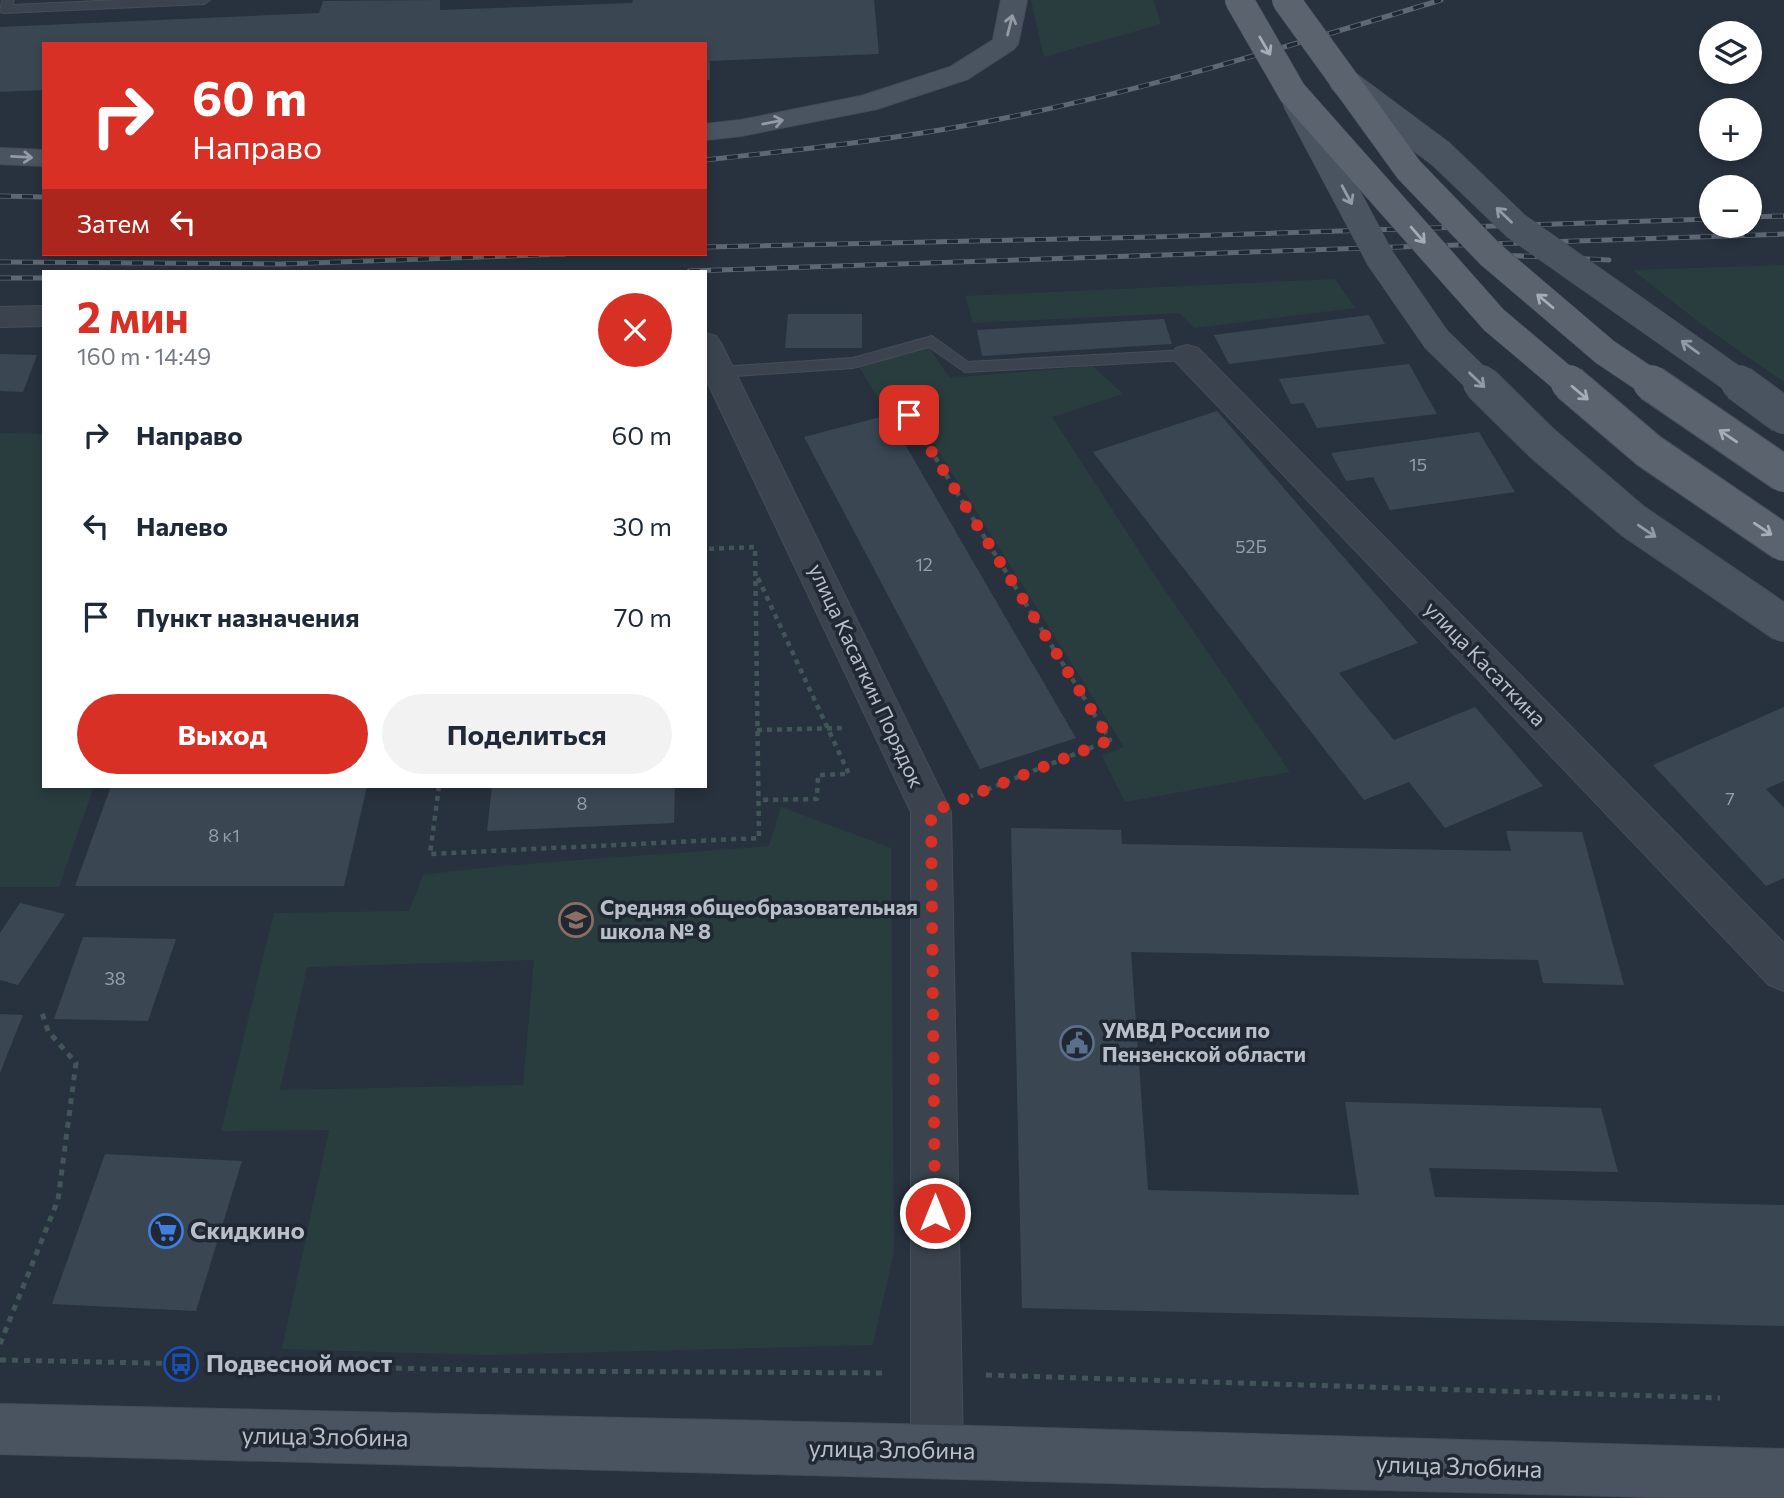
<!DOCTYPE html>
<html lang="ru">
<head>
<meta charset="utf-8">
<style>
	body { margin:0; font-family:Commissioner,sans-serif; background:#f2f2f3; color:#1f2937; height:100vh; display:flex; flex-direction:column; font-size:26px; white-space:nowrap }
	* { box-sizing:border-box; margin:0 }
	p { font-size:23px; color:#747a83 }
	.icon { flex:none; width:38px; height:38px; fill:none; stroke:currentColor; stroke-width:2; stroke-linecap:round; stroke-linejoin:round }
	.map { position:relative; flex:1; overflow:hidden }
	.panel { position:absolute; left:42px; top:270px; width:665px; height:518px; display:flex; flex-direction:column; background:#fff; border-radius:0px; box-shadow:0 4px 10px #0003 }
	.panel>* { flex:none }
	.hud { position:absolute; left:42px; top:42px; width:665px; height:214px; border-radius:0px; box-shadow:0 4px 10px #0003; background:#d93025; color:#fff; overflow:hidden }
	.controls { position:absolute; left:1699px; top:21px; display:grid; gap:14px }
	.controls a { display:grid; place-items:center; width:63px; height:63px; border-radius:50%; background:#fff; box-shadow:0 4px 10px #0003; font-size:35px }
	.pin { position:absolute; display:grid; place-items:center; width:60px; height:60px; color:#fff; margin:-30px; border-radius:14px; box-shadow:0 4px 10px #0006 }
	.me { position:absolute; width:77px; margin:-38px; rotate:0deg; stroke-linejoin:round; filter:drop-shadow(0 0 5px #0008) }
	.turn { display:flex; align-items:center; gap:24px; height:147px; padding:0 35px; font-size:32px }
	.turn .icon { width:91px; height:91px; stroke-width:2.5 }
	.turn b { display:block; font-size:49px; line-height:60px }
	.then { display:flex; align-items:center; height:66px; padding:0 35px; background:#0003; gap:14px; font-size:26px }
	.round { display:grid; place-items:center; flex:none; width:74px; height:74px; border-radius:37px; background:#f2f2f3 }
	.head { display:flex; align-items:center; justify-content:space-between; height:119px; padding:0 35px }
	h1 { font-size:42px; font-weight:700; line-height:52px; color:#d93025 }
	.primary-button { display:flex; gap:14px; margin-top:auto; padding:14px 35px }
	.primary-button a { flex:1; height:80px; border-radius:42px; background:#d93025; color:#fff; font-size:28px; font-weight:700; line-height:80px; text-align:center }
	.primary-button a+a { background:#f2f2f3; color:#1f2937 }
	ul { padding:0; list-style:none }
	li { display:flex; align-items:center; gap:21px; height:91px; padding:0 35px }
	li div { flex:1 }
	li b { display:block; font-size:26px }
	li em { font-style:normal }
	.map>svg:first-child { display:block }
	.green { fill:#293d3f; fill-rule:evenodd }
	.building { fill:#3a4753 }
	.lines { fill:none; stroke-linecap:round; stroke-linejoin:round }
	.service-casing { stroke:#454d57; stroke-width:2 }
	.minor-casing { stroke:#454d57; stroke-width:2 }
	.secondary-casing { stroke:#454d57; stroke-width:2 }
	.path-far1 { stroke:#425657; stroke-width:4.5; stroke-dasharray:5 5; stroke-linecap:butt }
	.path { stroke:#425657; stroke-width:5; stroke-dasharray:6 6; stroke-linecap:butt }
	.service { fill:#3b444e; fill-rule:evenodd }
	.minor { fill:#3b444e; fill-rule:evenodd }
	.secondary { fill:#4a5460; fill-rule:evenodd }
	.rail-casing { stroke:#5e6874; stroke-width:5 }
	.rail { stroke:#202933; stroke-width:3.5; stroke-dasharray:11; stroke-linecap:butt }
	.secondary-bridge-far1-casing { stroke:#454d57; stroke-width:29; stroke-linecap:butt }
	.secondary-bridge-casing { stroke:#454d57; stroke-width:38; stroke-linecap:butt }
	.primary-bridge-far1-casing { stroke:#454d57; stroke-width:29; stroke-linecap:butt }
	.primary-bridge-casing { stroke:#454d57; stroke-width:38; stroke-linecap:butt }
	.secondary-bridge-far1 { stroke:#4a5460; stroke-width:28 }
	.secondary-bridge { stroke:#4a5460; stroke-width:36 }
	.primary-bridge-far1 { stroke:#5a636e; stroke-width:28 }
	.primary-bridge { stroke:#5a636e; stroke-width:36 }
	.oneway { stroke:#929aa4 }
	.oneway2 { stroke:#a5adb6 }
	.route { stroke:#d93025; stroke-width:12; stroke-dasharray:0 21.6 }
	.labels { text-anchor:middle; stroke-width:7; stroke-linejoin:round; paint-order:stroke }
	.number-label { font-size:18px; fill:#969fa9 }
	.street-label { font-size:21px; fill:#b8bfc8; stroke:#202933 }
	.poi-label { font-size:21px; font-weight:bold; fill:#b8bfc8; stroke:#202933; text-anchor:start }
	.near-poi-label { font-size:24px; font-weight:bold; fill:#b8bfc8; stroke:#202933; text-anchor:start }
	.near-street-label { font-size:24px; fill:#b8bfc8; stroke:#202933 }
</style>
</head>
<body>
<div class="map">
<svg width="1784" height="1498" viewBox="0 0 1784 1498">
	<rect width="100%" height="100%" fill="#28323e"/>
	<path class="green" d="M1031,0H1153L1161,24L1044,57Z
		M1784,265V382L1701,324L1633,270Z
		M1335,279L1355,308L1194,328L1179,313L973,323L965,296Z
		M929,348L950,378L1093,366L1123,394L1052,417L1156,577L1290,772L1125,802L1102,756L1124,747L902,393L879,400L859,367Z
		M0,433L44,434V786H94L59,887H0Z
		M781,807L891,848L894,1251L873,1345L487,1355L282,1349L329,1130L221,1131L274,913L409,911L423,875C538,860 653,856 769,846ZM534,960L523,1085L280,1090L307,967Z"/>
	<path class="building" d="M440,0V10L632,3L633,0H874L879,54L710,61V80H705V44H44V90L0,92V27L319,13L323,1Z
		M788,314H862V348H785Z
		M1369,315L1385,344L1229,364L1214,335Z
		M1164,319L1172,344L982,356L977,330Z
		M0,354L37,355L23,392L0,391Z
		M1409,364L1437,414L1317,428L1304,403L1291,404L1279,379Z
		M1217,411L1418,643L1339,673L1394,740L1475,707L1543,786L1445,828L1409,782L1364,800L1093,452Z
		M888,415L1000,608L1076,738L980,769L804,437Z
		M1479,432L1515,492L1390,510L1373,477L1346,481L1331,453Z
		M1784,707V781L1766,789L1784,808V878L1766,886L1653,765Z
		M111,786H367L344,886H75Z
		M492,786H675L674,823L487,831Z
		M1011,828L1121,830L1122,844L1511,851L1506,831L1582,832L1624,985L1543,983L1538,960L1131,952L1148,1190L1359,1195L1345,1102L1601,1108L1618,1172L1429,1168L1435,1197L1784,1205V1326L1022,1308Z
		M20,903L65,914L18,985L0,980V933Z
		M83,937L176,939L148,1021L54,1019Z
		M0,1014L23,1015L0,1073Z
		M105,1154L242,1161L196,1311L52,1304Z"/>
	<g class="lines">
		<g class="service-casing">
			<path id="service" d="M2,0H14L12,5L120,0H210L204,4L4,13L0,12Z
				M932,336L968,362L1187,350L1195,355L1187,360L965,372L929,347L853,368L721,377L713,372L721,367L853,358Z"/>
		</g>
		<g class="minor-casing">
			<path id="minor" d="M44,306V326L0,327V307Z
				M705,333L716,336L721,343L951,812L963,1451L955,1469L937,1477L919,1469L911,1451V812L705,377Z
				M1187,345L1198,348L1784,943V991L1769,985L1176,362L1171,355L1176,348Z"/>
		</g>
		<g class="secondary-casing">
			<path id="secondary" d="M1001,0H1027L1018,44L1014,49L968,79L877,109L741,136L705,140V124L741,120L861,96L950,67L993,40Z
				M0,148L44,150V166L0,164Z
				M0,1404L937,1425L1784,1449V1498H1688L0,1454Z"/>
		</g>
		<path class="path-far1" d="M909,415L1110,740L971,796
			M758,578L849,774L818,775L817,799L758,800
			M757,730L845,728
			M439,786L430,854L759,838L755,547L705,549"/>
		<path class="path" d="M0,1344L58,1200L76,1063L48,1031L41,1010
			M0,1360L532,1371L887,1373
			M986,1375L1720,1398"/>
		<use href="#service" class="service"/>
		<use href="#minor" class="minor"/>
		<use href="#secondary" class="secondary"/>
		<g class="rail-casing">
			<path id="rail" d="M705,160C807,149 909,138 1010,117C1156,87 1299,43 1441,0
				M0,196L44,197
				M1750,217L1784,216
				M705,247L1153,237L1712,219
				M1480,254L1609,260
				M0,262L282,264L565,254
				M689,271L1784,234
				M0,278H44"/>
		</g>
		<use href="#rail" class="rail"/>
		<g class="secondary-bridge-far1-casing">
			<path id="secondary-bridge-far1" d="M1343,81L1441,154L1516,226L1742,385
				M1296,100L1380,258L1436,339L1483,385"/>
		</g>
		<g class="secondary-bridge-casing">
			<path id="secondary-bridge" d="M1481,383L1543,444L1633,521L1784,624
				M1739,383L1784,416"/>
		</g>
		<g class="primary-bridge-far1-casing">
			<path id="primary-bridge-far1" d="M1239,0L1292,92L1494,320L1571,385
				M1286,0L1409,170L1490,254L1605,352L1654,385"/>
		</g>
		<g class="primary-bridge-casing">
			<path id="primary-bridge" d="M1569,383L1649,451L1784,543
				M1651,383L1784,474"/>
		</g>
		<use href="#secondary-bridge-far1" class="secondary-bridge-far1"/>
		<use href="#secondary-bridge" class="secondary-bridge"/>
		<use href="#primary-bridge-far1" class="primary-bridge-far1"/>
		<use href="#primary-bridge" class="primary-bridge"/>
	</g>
	<defs><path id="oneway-shaft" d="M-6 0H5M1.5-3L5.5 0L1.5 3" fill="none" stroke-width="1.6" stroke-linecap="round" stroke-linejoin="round" transform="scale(1.75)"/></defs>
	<g class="oneway">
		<use href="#oneway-shaft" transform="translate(1010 25) rotate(-76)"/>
		<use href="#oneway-shaft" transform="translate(773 122) rotate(-11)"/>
		<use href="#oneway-shaft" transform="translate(22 157) rotate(3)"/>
		<use href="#oneway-shaft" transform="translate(1347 195) rotate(62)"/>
		<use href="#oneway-shaft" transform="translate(1504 215) rotate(-136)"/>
		<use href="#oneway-shaft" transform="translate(1690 347) rotate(-144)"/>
		<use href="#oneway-shaft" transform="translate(1477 380) rotate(44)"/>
		<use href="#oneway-shaft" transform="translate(1647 531) rotate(34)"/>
	</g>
	<g class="oneway2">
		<use href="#oneway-shaft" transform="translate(1265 46) rotate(60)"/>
		<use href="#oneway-shaft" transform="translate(1418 235) rotate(49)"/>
		<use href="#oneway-shaft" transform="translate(1545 301) rotate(-140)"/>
		<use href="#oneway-shaft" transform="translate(1580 393) rotate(40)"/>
		<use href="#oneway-shaft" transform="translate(1728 436) rotate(-146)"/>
		<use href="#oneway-shaft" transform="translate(1763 529) rotate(34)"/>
	</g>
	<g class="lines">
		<path class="route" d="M909,415L1110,740L931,812L935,1213"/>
	</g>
	<defs>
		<g id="school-ring" transform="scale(1.75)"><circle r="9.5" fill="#202933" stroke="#8d6e63" stroke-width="1.5"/><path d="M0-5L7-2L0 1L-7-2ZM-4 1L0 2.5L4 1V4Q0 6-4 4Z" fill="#8d6e63"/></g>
		<g id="civic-ring" transform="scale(1.75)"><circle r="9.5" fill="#202933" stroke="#5c6f8a" stroke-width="1.5"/><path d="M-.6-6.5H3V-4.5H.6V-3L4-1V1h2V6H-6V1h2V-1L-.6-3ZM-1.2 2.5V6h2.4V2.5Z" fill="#5c6f8a"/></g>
		<g id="supermarket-ring" transform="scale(1.75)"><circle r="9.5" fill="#202933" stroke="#3f7fe0" stroke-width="1.5"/><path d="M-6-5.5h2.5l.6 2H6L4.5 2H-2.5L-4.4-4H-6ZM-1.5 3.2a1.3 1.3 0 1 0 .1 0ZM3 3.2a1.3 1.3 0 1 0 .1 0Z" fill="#3f7fe0"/></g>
		<g id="bus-ring" transform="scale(1.75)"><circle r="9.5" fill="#202933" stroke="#1a4fb4" stroke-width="1.5"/><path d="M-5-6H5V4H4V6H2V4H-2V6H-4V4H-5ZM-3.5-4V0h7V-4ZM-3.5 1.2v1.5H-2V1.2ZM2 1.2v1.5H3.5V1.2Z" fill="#1a4fb4"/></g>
	</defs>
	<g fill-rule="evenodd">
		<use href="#school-ring" x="576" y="920"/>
		<use href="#civic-ring" x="1077" y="1043"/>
		<use href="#supermarket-ring" x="166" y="1231"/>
		<use href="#bus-ring" x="181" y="1364"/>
	</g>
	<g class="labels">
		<g class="number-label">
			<text x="1418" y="471">15</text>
			<text x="1251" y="553">52Б</text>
			<text x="924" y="571">12</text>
			<text x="1730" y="805">7</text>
			<text x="582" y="810">8</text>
			<text x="224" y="842">8 к1</text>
			<text x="115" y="985">38</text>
		</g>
		<g class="street-label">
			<text transform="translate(1485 664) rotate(46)" y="7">улица Касаткина</text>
			<text transform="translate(866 676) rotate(65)" y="7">улица Касаткин Порядок</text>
		</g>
		<g class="poi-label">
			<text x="600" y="915">Средняя общеобразовательная<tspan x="600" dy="24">школа № 8</tspan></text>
			<text x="1102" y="1038">УМВД России по<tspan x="1102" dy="24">Пензенской области</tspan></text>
		</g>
		<g class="near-poi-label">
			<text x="190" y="1239">Скидкино</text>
			<text x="206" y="1372">Подвесной мост</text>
		</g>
		<g class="near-street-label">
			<text transform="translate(325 1437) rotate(1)" y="8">улица Злобина</text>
			<text transform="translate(892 1450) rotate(1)" y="8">улица Злобина</text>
			<text transform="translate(1459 1467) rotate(2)" y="8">улица Злобина</text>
		</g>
	</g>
</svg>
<div class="controls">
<a><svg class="icon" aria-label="layers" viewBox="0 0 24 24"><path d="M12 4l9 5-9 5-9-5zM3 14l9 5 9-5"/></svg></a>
<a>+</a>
<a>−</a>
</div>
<div class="pin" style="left:909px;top:415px;background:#d93025"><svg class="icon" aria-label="arrive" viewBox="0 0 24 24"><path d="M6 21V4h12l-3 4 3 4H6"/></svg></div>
<svg class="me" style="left:935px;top:1213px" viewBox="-20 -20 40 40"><circle r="17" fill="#d93025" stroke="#fff" stroke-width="3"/><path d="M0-11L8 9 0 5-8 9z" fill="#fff"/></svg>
<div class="hud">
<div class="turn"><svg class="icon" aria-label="right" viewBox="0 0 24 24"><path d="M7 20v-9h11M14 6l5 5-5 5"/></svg><div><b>60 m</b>Направо</div></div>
<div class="then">Затем<svg class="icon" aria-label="left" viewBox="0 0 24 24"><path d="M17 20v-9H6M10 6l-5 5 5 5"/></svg></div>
</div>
<section class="panel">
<div class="head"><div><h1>2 мин</h1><p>160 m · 14:49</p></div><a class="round" style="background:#d93025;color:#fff"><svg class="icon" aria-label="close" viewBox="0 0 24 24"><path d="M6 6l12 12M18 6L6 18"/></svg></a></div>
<ul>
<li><svg class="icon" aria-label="right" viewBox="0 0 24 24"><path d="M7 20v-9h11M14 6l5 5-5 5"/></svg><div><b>Направо</b></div><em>60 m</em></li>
<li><svg class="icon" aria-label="left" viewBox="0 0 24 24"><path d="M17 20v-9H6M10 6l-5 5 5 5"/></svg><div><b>Налево</b></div><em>30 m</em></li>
<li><svg class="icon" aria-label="arrive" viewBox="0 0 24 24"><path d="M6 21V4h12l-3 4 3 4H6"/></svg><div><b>Пункт назначения</b></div><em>70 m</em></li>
</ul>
<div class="primary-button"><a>Выход</a><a>Поделиться</a></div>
</section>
</div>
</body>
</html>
